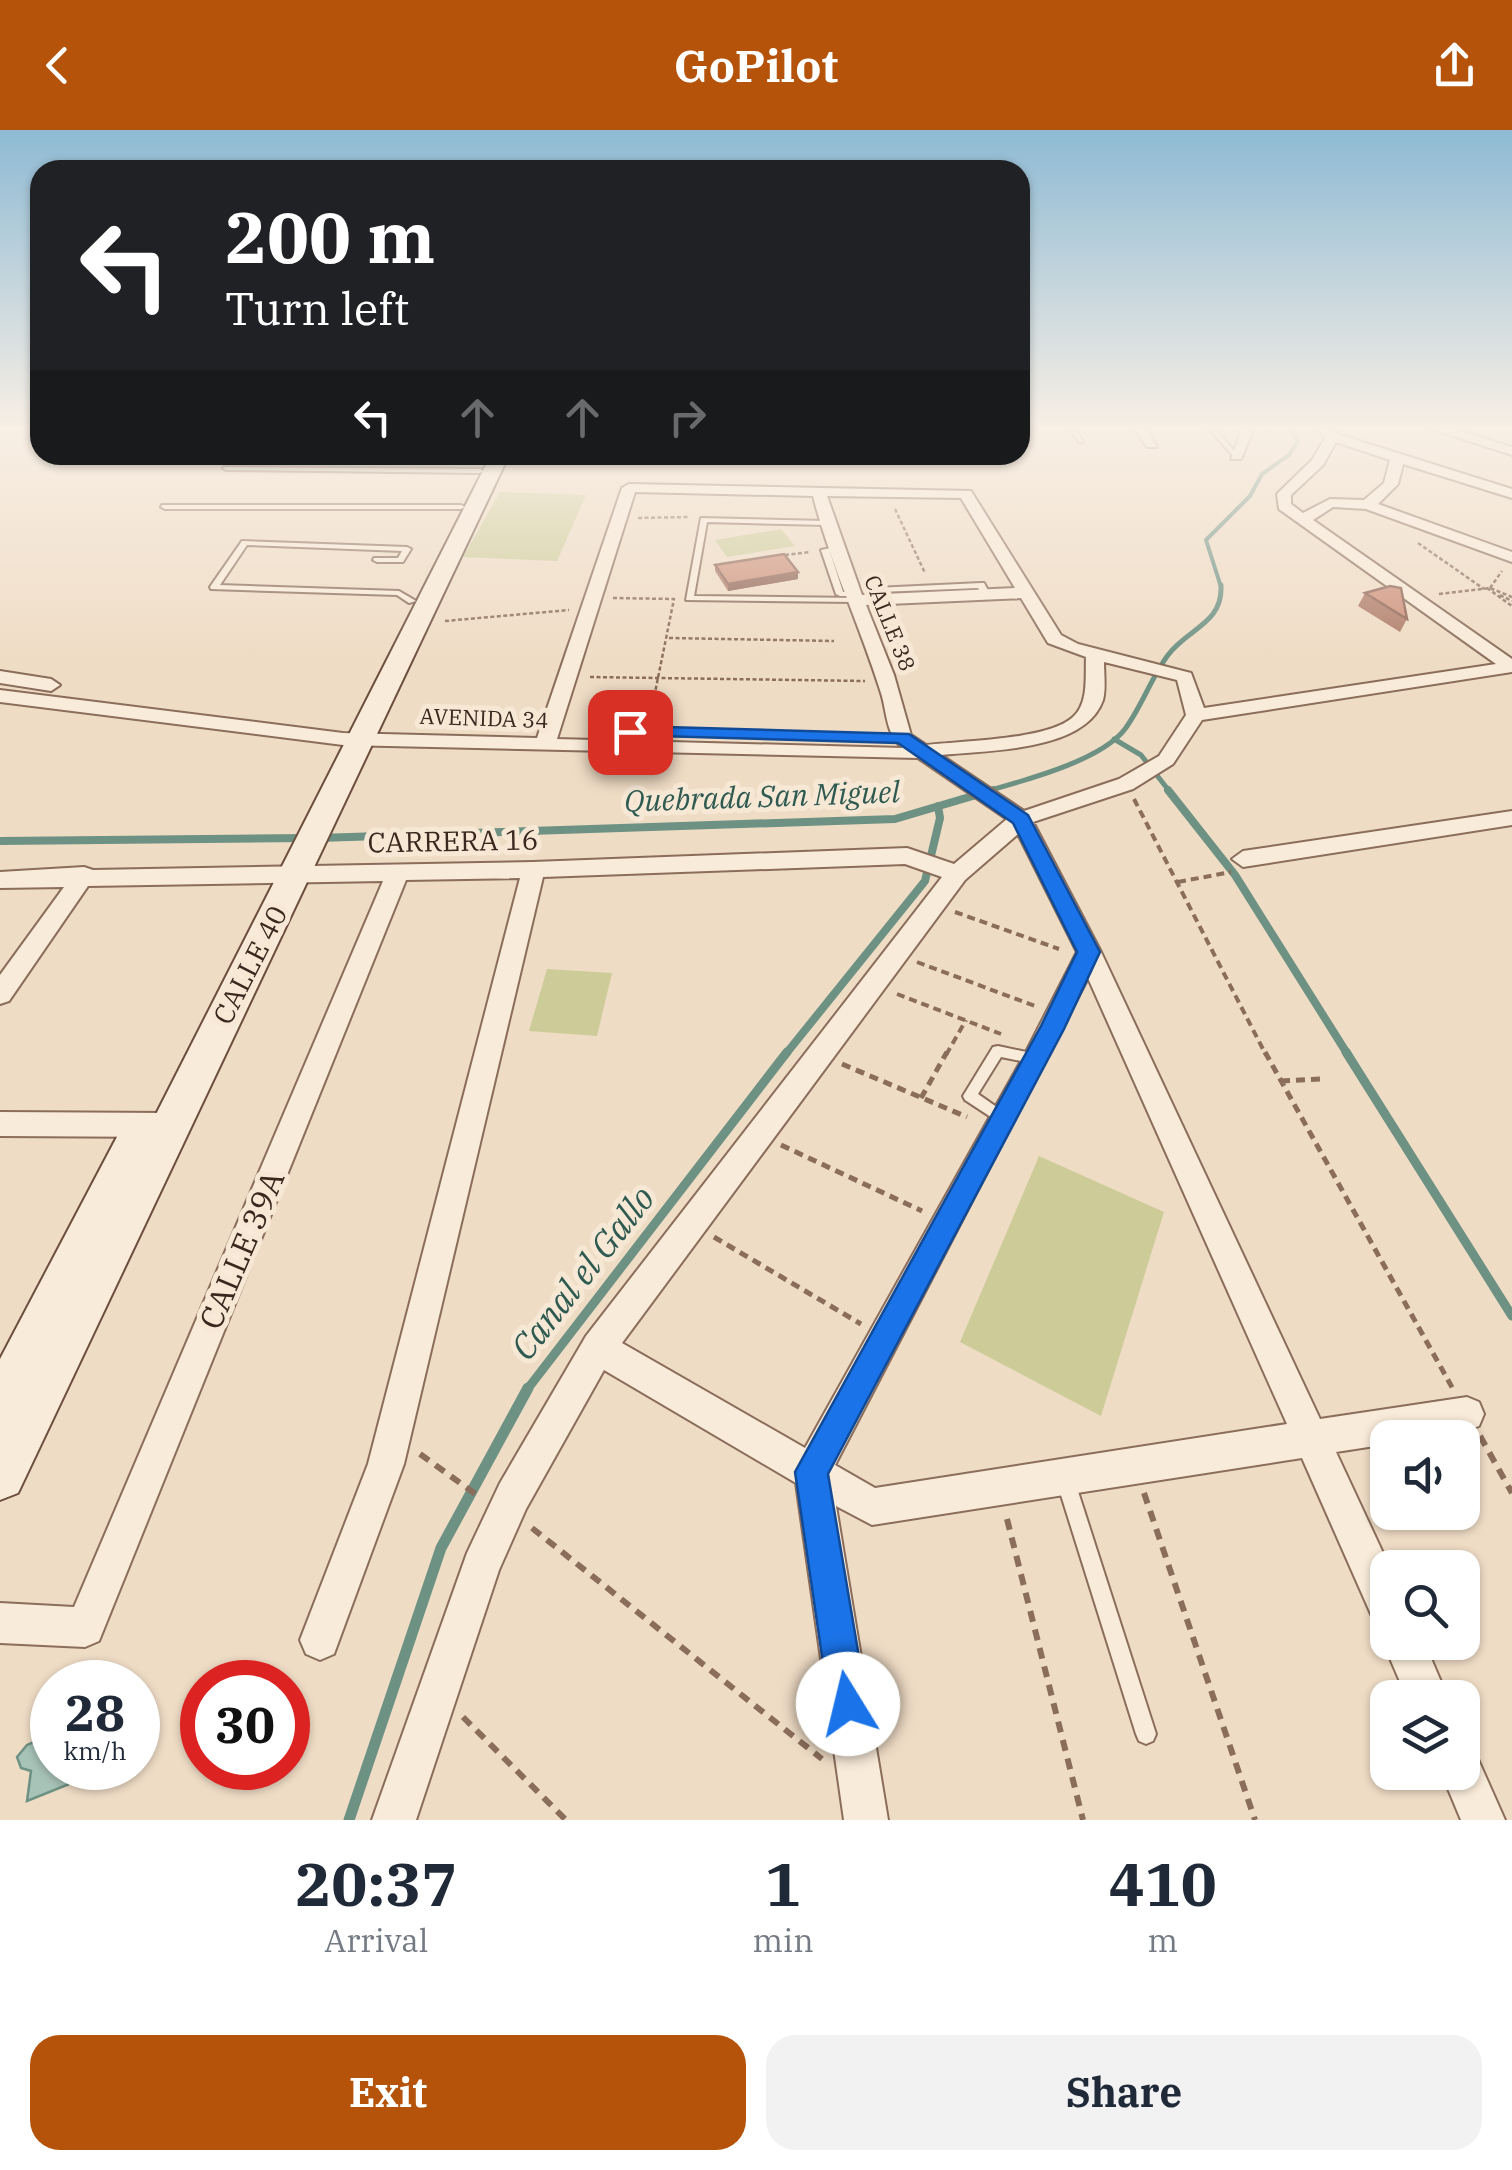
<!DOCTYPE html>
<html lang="en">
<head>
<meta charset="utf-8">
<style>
	body { margin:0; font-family:"IBM Plex Serif",serif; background:#f2f2f3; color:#1f2937; height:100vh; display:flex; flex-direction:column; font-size:38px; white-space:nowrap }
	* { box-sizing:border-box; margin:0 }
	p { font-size:32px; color:#747a83 }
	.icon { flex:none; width:55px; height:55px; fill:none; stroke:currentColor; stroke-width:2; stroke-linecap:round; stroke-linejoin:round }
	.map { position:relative; height:1690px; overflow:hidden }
	.side { display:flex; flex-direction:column; background:#fff; flex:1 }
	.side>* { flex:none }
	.hud { position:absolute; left:30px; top:30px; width:1000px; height:305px; border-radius:30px; box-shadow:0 2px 8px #0004; background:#202124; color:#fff; overflow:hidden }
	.controls { position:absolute; left:1370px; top:1290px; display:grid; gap:20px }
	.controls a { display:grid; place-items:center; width:110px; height:110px; border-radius:20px; background:#fff; box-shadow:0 2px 8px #0004; font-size:50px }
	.speed { position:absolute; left:30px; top:1530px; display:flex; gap:20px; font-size:50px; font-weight:700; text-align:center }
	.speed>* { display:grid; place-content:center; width:130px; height:130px; border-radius:50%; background:#fff; box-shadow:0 2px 8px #0004; line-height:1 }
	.speed small { font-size:25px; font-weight:400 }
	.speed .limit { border:15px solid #d22; background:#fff; color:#111 }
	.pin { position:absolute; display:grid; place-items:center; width:85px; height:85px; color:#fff; margin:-42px; border-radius:20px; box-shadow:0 5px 15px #0006 }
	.me { position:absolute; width:110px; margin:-55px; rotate:351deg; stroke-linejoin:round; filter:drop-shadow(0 0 8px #0008) }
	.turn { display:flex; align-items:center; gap:35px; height:210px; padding:0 30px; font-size:45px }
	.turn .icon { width:130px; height:130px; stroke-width:2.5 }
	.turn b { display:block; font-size:70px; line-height:85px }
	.lanes { display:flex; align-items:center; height:95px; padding:0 30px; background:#0003; justify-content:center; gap:50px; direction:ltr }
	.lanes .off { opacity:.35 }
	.eta { display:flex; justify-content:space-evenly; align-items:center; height:170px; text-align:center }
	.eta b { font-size:60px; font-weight:800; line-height:70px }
	.button { display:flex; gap:20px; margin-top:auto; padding:20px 30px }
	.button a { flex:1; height:115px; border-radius:30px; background:#b45309; color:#fff; font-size:40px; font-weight:800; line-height:115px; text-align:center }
	.button a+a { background:#f2f2f3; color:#1f2937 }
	header { display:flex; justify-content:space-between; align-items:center; height:130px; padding:0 30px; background:#b45309; color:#fff; font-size:45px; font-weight:800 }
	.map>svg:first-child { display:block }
	.green { fill:#cdcc99 }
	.water { fill:#a7c2b6; stroke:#6d9183; stroke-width:2.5 }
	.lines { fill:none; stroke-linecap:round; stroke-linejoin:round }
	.stream-far4 { stroke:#6d9183; stroke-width:4 }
	.stream-far3 { stroke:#6d9183; stroke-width:5 }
	.stream-far2 { stroke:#6d9183; stroke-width:8 }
	.stream-far1 { stroke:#6d9183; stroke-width:9 }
	.stream { stroke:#6d9183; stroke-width:11 }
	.lane-casing { stroke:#8a6d5b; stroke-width:4 }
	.street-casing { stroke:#8a6d5b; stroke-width:4 }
	.secondary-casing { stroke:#6c4e3e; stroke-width:4 }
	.path-far3 { stroke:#8a6d5b; stroke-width:2.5; stroke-dasharray:4 2.5; stroke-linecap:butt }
	.path-far2 { stroke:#8a6d5b; stroke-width:4; stroke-dasharray:8 5; stroke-linecap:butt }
	.path-far1 { stroke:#8a6d5b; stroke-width:5; stroke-dasharray:9 6; stroke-linecap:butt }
	.path { stroke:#8a6d5b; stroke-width:6; stroke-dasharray:11 8; stroke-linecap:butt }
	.lane { fill:#f9ebd9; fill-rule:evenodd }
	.street { fill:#f9ebd9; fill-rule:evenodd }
	.secondary { fill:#f9ebd9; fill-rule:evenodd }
	.wall { fill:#b07d6a }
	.shaded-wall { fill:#906656 }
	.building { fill:#cd917b; stroke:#906656; stroke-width:2.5 }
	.route { fill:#1a73e8; stroke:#114b97; stroke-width:2.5 }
	.labels { text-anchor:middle; stroke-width:10; stroke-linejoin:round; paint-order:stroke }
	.far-street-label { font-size:22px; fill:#3a281f; stroke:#f6e8d5 }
	.street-label { font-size:28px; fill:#3a281f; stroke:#f6e8d5 }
	.water-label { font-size:30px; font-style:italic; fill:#2e5a51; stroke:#f6e8d5 }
	.near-street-label { font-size:32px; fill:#3a281f; stroke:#f6e8d5 }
	.near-water-label { font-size:35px; font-style:italic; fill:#2e5a51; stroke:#f6e8d5 }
</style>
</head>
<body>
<header><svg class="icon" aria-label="back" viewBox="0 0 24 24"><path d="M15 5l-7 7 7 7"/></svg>GoPilot<svg class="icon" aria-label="share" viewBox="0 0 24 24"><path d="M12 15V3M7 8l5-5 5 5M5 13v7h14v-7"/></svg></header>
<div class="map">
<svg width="1512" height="1690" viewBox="0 0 1512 1690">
	<rect width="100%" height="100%" fill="#efdcc5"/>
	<path class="green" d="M500,362L586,365L557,431L463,427Z
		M781,399L795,416L727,427L715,410Z
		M547,839L612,843L597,906L529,901Z
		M1039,1026L1164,1082L1101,1286L960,1212Z"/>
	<path class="water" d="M52,1604V1638H109L27,1671L31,1641L21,1638L17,1627L27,1615Z"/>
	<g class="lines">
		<path class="stream-far4" d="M1221,457L1206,410L1250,366L1262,344L1289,325L1298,311L1288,296"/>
		<path class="stream-far3" d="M1114,609L1141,625L1170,662
			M984,662C1022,651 1101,631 1125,599C1142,576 1151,548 1168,525C1188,498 1223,494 1221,455"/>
		<path class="stream-far2" d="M1168,660L1235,745L1348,925
			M319,708L895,689L993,660
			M0,711L305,708
			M785,925L925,751L940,688L938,676"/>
		<path class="stream-far1" d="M1346,922L1512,1186
			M526,1261L787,922"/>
		<path class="stream" d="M349,1690L441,1418L528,1258"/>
		<g class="lane-casing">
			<path id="lane" d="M1068,296H1074L1083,312H1079Z
				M1206,296H1212L1238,325V327H1234Z
				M224,337L480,339L483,341L480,343L226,340L223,338Z
				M162,375H461L465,377L461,379H165L161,377Z
				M701,388L826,391L830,393L826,395L707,392L694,466L856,468L860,470L856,472L686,470Z
				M242,411L407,417L411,419L403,432H377L373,430L374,428H398L402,421L247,415L220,455L399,461L416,471L409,473L397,465L211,459L210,457Z
				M836,417H839V421L830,422L843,462H854V466H840L836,464L821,420Z
				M981,453H984L990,464L989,466H983L978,458L879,462V471L872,469L871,460L875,458Z
				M998,916L1036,924L1041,925L1043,929L1041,933L1036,934L1001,927L978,964L1008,985L1010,989L1008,993L1003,995L965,970L963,966L993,917Z
				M1065,1340L1071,1343L1074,1349L1156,1604L1153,1611L1146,1614L1139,1611L1136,1604L1056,1349L1059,1343Z"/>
		</g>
		<g class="street-casing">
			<path id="street" d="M1133,296H1145L1157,317H1147Z
				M1243,296H1255L1241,329H1231Z
				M1314,296H1327L1337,304L1512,359V368L1403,334L1398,354L1378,374L1512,422V432L1366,379L1333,377L1313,390L1512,529V542L1202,590L1173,634L1133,659L1033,692L1101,822L1320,1289L1467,1267L1479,1272L1484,1284L1479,1296C1450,1308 1418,1308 1388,1308V1314L1336,1322L1390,1438L1388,1496L1374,1491L1302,1328L872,1395L836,1376L888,1690H844L796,1353L604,1240L526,1379L499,1440L416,1690H372L467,1423L500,1353L586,1206L942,747L905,734L543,747L404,1334L334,1524L320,1530L306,1524L300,1510L368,1334L520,748L406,750L99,1511L85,1517L0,1513V1473L74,1477L383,751L88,756L9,871L0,874V845L64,757L0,758V742L84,737L93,740L533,732L907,718L954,734L1007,689L918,628L343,615L0,572V560L343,603L537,608L622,358L629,354L971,361L1061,505L1078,514L1191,543L1204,578L1496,534L1279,379L1277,364L1312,330L1325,308ZM1336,312L1390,330L1384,353L1364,370L1330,369L1303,383L1291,374V365L1323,335ZM635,362L813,366C830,433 860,496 881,563C887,582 886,606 903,618L557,609ZM827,366L961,368L1015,458L862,465ZM1021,468L1048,513L1086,527C1085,546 1089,573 1073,587C1049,610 960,611 926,615L911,605L894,545L866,475ZM1104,532L1177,550L1186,585L1159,626L1119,649L1024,681L941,625C987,620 1085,622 1103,570C1106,560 1104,543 1104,532ZM1018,704L1077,822L1026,922L805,1318L622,1213L965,750ZM1088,848L1287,1294L875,1358L835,1335Z
				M1423,296H1442L1512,317V325Z
				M0,541L51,549L60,555L51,561L0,553Z
				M1512,681V695L1243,737L1232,729L1243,721Z
				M0,982L169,983L179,986L183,995L179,1004L169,1007L0,1006Z
				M1388,1501V1512H1424L1448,1568H1407L1383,1512Z
				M1462,1621L1477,1627L1505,1690H1461L1441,1642H1462Z"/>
		</g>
		<g class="secondary-casing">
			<path id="secondary" d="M491,325H509L18,1363L0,1370V1229L119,1003L133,997L147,1002Z"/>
		</g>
		<path class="path-far3" d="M895,379L925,443
			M638,388L688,387
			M1418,413L1484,459
			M785,425L810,422
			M1487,458L1512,476
			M1490,458L1502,441
			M1439,464L1490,458L1512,467
			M1500,465L1512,471
			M613,468L674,469L648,597
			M445,491L569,480
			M669,508L834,511
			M590,547L865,551"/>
		<path class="path-far2" d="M1134,669L1266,925
			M1178,752L1231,742
			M955,782L1059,819
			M917,832L1035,876
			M897,864L1001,904
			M946,925L966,890"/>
		<path class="path-far1" d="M1265,922L1453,1259
			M842,934L967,987
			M1281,951L1321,949
			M921,968L947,922
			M781,1015L922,1081
			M714,1107L861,1194"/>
		<path class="path" d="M1480,1306L1512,1363
			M420,1324L481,1368
			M1144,1363L1255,1690
			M1007,1389L1083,1690
			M532,1398L822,1629
			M463,1587L566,1690"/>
		<use href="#lane" class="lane"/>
		<use href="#street" class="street"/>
		<use href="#secondary" class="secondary"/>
	</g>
	<path class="wall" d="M715,435L798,449L728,461L715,441Z
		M1365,463L1407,489L1400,502L1358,476Z"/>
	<path class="shaded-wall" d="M798,442V449L728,461V454Z"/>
	<path class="building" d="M784,424L798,442L728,454L715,435Z
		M1390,456L1401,458L1407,489L1365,463Z"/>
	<linearGradient id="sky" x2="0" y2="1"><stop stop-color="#8ebad4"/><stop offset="0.56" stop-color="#f8efe5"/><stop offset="1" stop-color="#f8efe5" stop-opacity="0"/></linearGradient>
	<rect width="1512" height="532" fill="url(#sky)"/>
	<path class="route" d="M630,596L909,604L1028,685L1100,822L1064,899L828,1344L867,1574L861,1587L848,1593L834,1587L829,1574L795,1342L1041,896L1077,822L1013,693L898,613L623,605L621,602Z"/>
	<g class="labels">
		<g class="far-street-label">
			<text transform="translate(890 493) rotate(68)" y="8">CALLE 38</text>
			<text transform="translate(484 588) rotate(2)" y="8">AVENIDA 34</text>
		</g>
		<g class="street-label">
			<text transform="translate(453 711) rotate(-1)" y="10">CARRERA 16</text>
			<text transform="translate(250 835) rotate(-63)" y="10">CALLE 40</text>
		</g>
		<g class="water-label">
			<text transform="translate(762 667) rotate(-2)" y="10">Quebrada San Miguel</text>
		</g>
		<g class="near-street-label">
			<text transform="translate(242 1120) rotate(-67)" y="11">CALLE 39A</text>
		</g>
		<g class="near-water-label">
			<text transform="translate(583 1143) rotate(-52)" y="12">Canal el Gallo</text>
		</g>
	</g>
</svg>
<div class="controls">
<a><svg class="icon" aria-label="sound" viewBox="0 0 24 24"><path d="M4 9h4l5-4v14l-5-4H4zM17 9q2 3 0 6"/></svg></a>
<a><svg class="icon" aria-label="search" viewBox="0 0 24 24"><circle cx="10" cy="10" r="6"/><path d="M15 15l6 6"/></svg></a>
<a><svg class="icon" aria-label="layers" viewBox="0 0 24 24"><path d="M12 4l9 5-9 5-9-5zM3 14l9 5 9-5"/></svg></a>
</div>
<div class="speed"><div>28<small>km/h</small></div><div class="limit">30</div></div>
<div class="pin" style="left:630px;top:602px;background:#d93025"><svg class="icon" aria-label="arrive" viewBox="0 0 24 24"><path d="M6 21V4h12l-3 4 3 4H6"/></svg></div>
<svg class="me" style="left:848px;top:1574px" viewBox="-20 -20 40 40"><circle r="19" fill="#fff"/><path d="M0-13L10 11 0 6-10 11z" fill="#1a73e8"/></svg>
<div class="hud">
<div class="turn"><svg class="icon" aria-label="left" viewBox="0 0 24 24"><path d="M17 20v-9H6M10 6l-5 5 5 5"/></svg><div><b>200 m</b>Turn left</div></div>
<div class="lanes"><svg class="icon" aria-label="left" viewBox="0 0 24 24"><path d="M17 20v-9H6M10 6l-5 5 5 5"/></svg><svg class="icon off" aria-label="ahead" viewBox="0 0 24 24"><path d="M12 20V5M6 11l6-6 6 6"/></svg><svg class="icon off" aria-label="ahead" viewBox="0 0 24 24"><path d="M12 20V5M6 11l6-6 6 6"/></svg><svg class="icon off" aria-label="right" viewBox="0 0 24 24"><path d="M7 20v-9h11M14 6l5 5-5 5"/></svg></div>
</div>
</div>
<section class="side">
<div class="eta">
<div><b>20:37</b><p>Arrival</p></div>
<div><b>1</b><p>min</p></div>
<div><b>410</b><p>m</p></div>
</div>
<div class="button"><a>Exit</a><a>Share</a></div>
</section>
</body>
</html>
